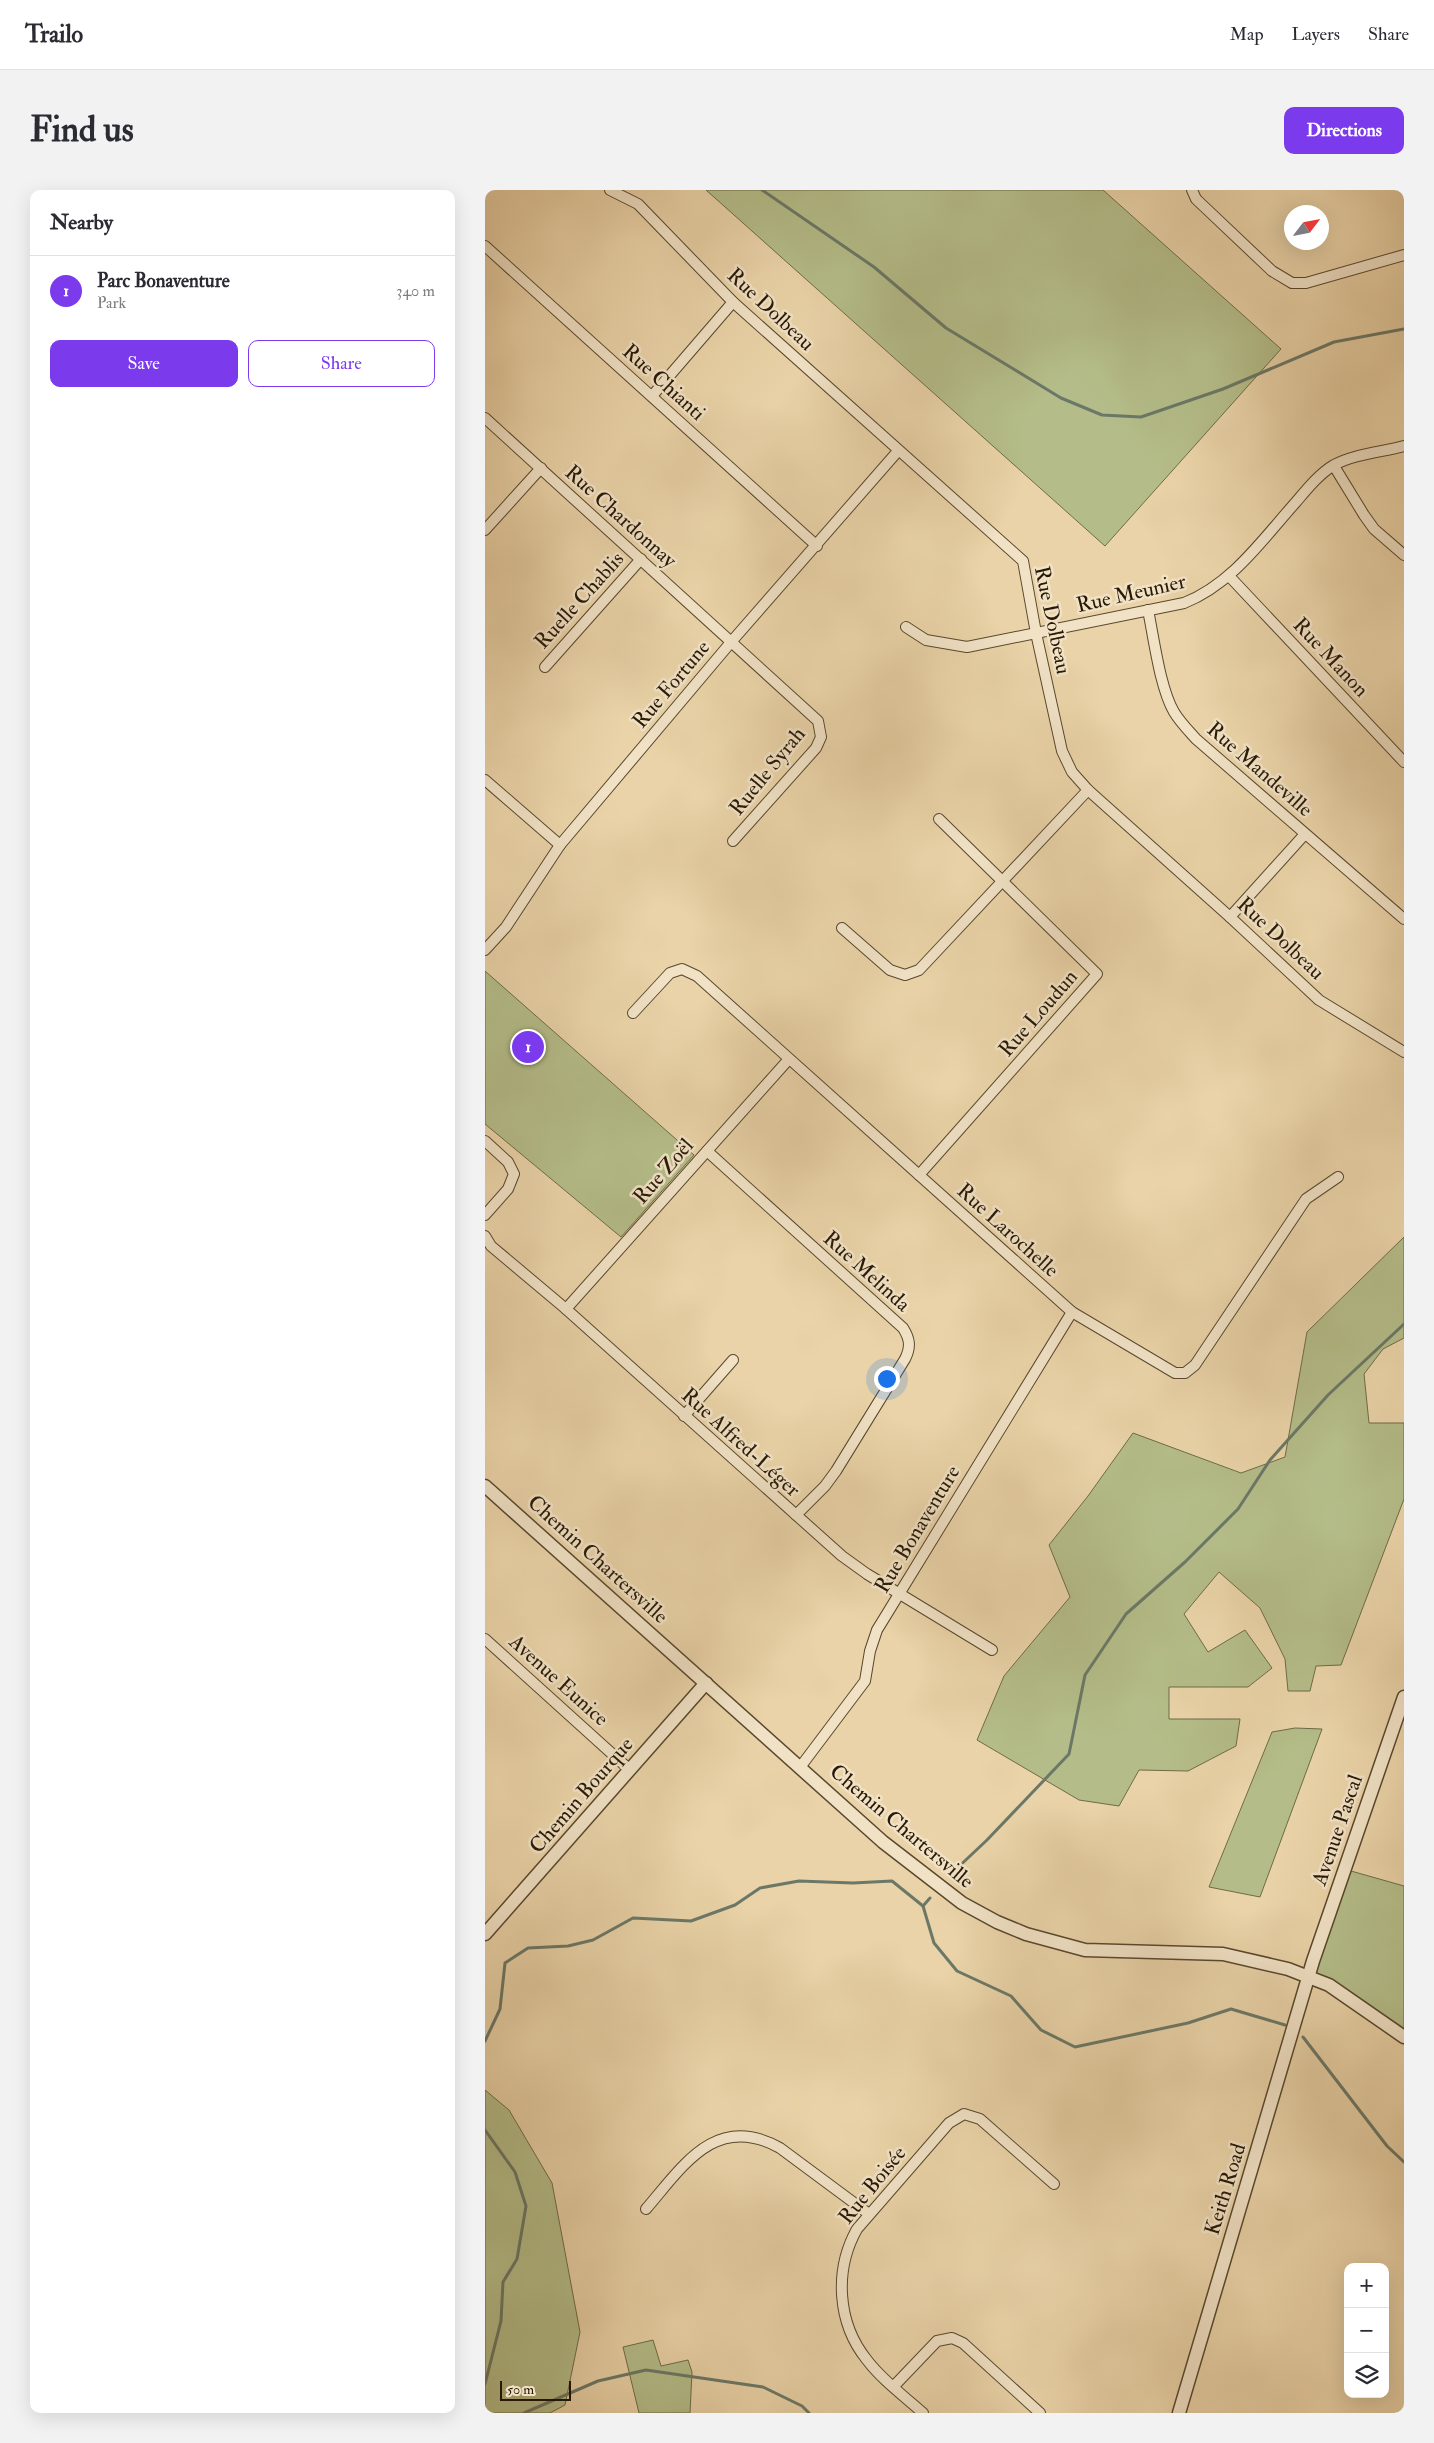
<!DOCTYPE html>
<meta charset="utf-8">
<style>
:root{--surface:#fff;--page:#f2f2f3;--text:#2b2b33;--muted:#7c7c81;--line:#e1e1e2;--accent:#7c3aed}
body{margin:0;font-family:"IM FELL Double Pica",serif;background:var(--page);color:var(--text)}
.controls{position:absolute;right:15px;bottom:15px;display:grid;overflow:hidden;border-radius:10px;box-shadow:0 5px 20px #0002}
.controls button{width:45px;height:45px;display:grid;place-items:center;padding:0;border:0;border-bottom:1px solid var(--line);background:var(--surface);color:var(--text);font:25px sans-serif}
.compass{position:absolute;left:799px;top:15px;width:45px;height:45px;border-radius:50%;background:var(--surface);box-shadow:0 5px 20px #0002;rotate:58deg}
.scale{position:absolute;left:15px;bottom:12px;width:71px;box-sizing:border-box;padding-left:5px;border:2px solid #281906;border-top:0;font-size:14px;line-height:18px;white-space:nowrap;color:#281906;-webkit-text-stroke:4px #f1e2c6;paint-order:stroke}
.you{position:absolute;left:401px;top:1188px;width:18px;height:18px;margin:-12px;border:4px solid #fff;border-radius:50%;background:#1a73e8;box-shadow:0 0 0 8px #1a73e833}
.badge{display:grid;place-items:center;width:32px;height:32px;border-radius:50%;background:var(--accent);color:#fff;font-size:16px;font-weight:700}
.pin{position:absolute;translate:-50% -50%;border:2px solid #fff;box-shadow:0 1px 5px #0006}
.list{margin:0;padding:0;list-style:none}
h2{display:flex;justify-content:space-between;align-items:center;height:65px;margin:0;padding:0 20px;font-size:21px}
h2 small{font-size:16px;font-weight:400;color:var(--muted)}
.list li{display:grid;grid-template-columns:32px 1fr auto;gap:15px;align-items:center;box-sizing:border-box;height:70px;padding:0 20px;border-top:1px solid var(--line)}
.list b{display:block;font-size:19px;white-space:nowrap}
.list p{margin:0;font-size:16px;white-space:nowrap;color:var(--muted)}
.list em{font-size:16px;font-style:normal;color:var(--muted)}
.actions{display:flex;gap:10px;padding:15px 20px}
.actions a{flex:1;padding:11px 0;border:1px solid var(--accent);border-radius:10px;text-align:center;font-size:18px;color:var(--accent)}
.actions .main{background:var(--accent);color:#fff}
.icon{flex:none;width:28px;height:28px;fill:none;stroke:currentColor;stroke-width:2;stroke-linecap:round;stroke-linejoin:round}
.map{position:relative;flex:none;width:919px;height:2223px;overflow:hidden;border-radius:10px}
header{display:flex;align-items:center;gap:30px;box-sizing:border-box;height:70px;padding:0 25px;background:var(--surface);border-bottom:1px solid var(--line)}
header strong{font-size:24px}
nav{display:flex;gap:28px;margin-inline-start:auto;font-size:18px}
.intro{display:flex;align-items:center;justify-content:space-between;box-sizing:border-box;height:120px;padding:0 30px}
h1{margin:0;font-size:35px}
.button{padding:12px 22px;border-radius:10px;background:var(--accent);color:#fff;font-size:18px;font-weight:700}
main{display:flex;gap:30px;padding:0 30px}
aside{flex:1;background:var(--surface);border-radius:10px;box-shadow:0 5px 20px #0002}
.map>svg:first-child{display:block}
</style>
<header>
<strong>Trailo</strong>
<nav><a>Map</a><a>Layers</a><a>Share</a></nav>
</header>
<div class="intro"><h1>Find us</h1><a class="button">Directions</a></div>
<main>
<aside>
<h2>Nearby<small></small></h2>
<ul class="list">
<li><span class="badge">1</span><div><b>Parc Bonaventure</b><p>Park</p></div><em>340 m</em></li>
</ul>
<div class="actions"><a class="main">Save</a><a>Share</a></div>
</aside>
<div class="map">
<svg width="919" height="2223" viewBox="0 0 919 2223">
<rect width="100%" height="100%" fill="#ead3a8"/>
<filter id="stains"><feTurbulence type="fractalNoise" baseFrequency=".004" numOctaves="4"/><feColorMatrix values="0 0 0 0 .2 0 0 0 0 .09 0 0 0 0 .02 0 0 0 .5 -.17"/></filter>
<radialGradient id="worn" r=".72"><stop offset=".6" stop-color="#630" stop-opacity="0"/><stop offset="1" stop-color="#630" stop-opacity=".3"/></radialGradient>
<g fill="#b4bd89" stroke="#6e6b48">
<path d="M221 0H618L796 159 620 356Z"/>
<path d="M0 781 209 965 136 1047 0 934Z"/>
<path d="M919 1047V1148L898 1159 879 1184 884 1233H919V1309L856 1475 831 1476 825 1501H803L800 1469 775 1418 734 1382 699 1424 723 1462 760 1440 787 1478 763 1497H684V1529H755L751 1556 703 1581 654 1580 634 1616 594 1610 492 1550 519 1486 585 1407 564 1355 603 1306 648 1243 756 1283 800 1267 822 1142Z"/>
<path d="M810 1538 837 1539 775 1707 724 1697 787 1542Z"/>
<path d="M859 1679 919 1696V1847L832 1789 828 1771Z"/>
<path d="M0 1900 24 1920 67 1993 95 2142 80 2215 65 2223H0Z"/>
<path d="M168 2150 176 2176 203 2170 207 2182 205 2223H154L138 2157Z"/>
</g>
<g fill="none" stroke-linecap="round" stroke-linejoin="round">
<g stroke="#6b7867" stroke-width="3">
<path d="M277 0 389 77 461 138 576 208 617 225 656 227 738 199 849 152 919 139"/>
<path d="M467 1683 502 1650 584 1564 600 1485 641 1424 700 1372 753 1319 785 1270 843 1205 919 1134"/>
<path d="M438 1716 445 1708"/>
<path d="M818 1847 902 1956 919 1972"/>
<path d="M0 1851 15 1819 20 1773 43 1758 83 1756 108 1750 148 1728 206 1731 250 1715 275 1698 314 1691 368 1693 407 1691 438 1716 449 1753 472 1781 526 1806 556 1840 590 1857 703 1833 746 1819 800 1835"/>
<path d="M0 1940 30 1982 41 2016 32 2069 18 2092 16 2131 0 2194"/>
<path d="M39 2223 113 2191 161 2180 278 2197 317 2216 324 2223"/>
</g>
<g stroke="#58482e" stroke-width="12">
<g id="minor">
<path d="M125 0 153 14 248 112 538 371 551 443 577 561 587 582 603 600 745 727 834 810 919 862"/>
<path d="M707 0 711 9 787 81 807 93H821L919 65"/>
<path d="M0 56 332 356"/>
<path d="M167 206 248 112"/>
<path d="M0 228 333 531 336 547 331 558 248 651"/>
<path d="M849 276 879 325 889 339 919 365"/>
<path d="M0 340 56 278"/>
<path d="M745 387 919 572"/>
<path d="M663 420C669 449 675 498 689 522 695 532 703 540 711 549L919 729"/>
<path d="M421 437 441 450 482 457 699 413C747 394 777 350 811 312 822 299 834 284 849 275 869 264 897 262 919 256"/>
<path d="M60 477 156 369"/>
<path d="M0 590 75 655"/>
<path d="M745 727 820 644"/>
<path d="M357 738 405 780 420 785 434 780 603 600"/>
<path d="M0 760 21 737 75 655 247 451 413 261"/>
<path d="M148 823 185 783 197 779 212 786 587 1122 690 1183H700L710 1175 821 1009 853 987"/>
<path d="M0 951 23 972 29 984 23 999 0 1025"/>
<path d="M222 961 418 1138C425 1149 426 1157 420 1169L351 1281 340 1296 311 1325"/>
<path d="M434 985 612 784 454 629"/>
<path d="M0 1046 6 1056 81 1119 357 1366 382 1384 507 1460"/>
<path d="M81 1119 304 869"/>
<path d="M199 1226 248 1170"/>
<path d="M0 1449 145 1580"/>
<path d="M316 1576 380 1491 385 1461 392 1440 587 1122"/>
<path d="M161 2019C198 1976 231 1922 295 1958L384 2024"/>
<path d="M409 2196 452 2151 467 2148 478 2153 555 2223"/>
<path d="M438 2223C419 2206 397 2190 382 2170 352 2133 349 2080 372 2039L464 1933 479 1924 495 1929 569 1994"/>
</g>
</g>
<g stroke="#58482e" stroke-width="15">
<g id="tertiary">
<path d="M0 1296 398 1652 477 1713 512 1732 541 1744 600 1760 738 1764 803 1779 844 1795 919 1847"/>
<path d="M0 1744 221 1493"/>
<path d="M694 2223 828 1771 919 1507"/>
</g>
</g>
<use href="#minor" stroke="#f1e2c6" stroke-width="10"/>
<use href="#tertiary" stroke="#f1e2c6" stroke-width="12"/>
</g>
<g text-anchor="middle" stroke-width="5" stroke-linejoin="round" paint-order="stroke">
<g font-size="21" fill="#281906" stroke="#f1e2c6">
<text transform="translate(286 119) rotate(43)" y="7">Rue Dolbeau</text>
<text transform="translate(179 192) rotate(42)" y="7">Rue Chianti</text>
<text transform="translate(136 326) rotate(42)" y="7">Rue Chardonnay</text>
<text transform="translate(646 403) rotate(-13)" y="7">Rue Meunier</text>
<text transform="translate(94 410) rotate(-48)" y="7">Ruelle Chablis</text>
<text transform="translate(568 430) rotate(78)" y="7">Rue Dolbeau</text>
<text transform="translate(846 467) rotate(47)" y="7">Rue Manon</text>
<text transform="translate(186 494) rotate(-50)" y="7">Rue Fortune</text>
<text transform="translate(775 579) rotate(41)" y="7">Rue Mandeville</text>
<text transform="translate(282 581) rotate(-51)" y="7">Ruelle Syrah</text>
<text transform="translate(796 748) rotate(43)" y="7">Rue Dolbeau</text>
<text transform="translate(553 823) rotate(-49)" y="7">Rue Loudun</text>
<text transform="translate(178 981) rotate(-49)" y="7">Rue Zoël</text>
<text transform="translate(523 1040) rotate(42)" y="7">Rue Larochelle</text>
<text transform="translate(382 1081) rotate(42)" y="7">Rue Melinda</text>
<text transform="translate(256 1252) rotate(42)" y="7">Rue Alfred-Léger</text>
<text transform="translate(432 1339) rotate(-59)" y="7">Rue Bonaventure</text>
<text transform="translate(113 1369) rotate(42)" y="7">Chemin Chartersville</text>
<text transform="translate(74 1490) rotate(42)" y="7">Avenue Eunice</text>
<text transform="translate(96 1605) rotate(-49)" y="7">Chemin Bourque</text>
<text transform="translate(417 1636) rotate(40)" y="7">Chemin Chartersville</text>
<text transform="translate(852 1640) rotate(-71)" y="7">Avenue Pascal</text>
<text transform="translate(387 1995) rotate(-51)" y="7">Rue Boisée</text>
<text transform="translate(740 1999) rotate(-73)" y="7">Keith Road</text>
</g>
</g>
<rect width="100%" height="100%" filter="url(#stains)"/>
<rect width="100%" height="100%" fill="url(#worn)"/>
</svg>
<div class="controls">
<button>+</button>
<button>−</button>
<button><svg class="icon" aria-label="layers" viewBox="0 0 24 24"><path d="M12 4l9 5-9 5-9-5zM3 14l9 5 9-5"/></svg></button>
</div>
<svg class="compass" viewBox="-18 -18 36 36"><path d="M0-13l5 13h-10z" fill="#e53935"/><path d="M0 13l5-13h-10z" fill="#7c7c81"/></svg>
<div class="scale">50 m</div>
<div class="you"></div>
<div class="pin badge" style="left:43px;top:857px">1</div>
</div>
</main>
